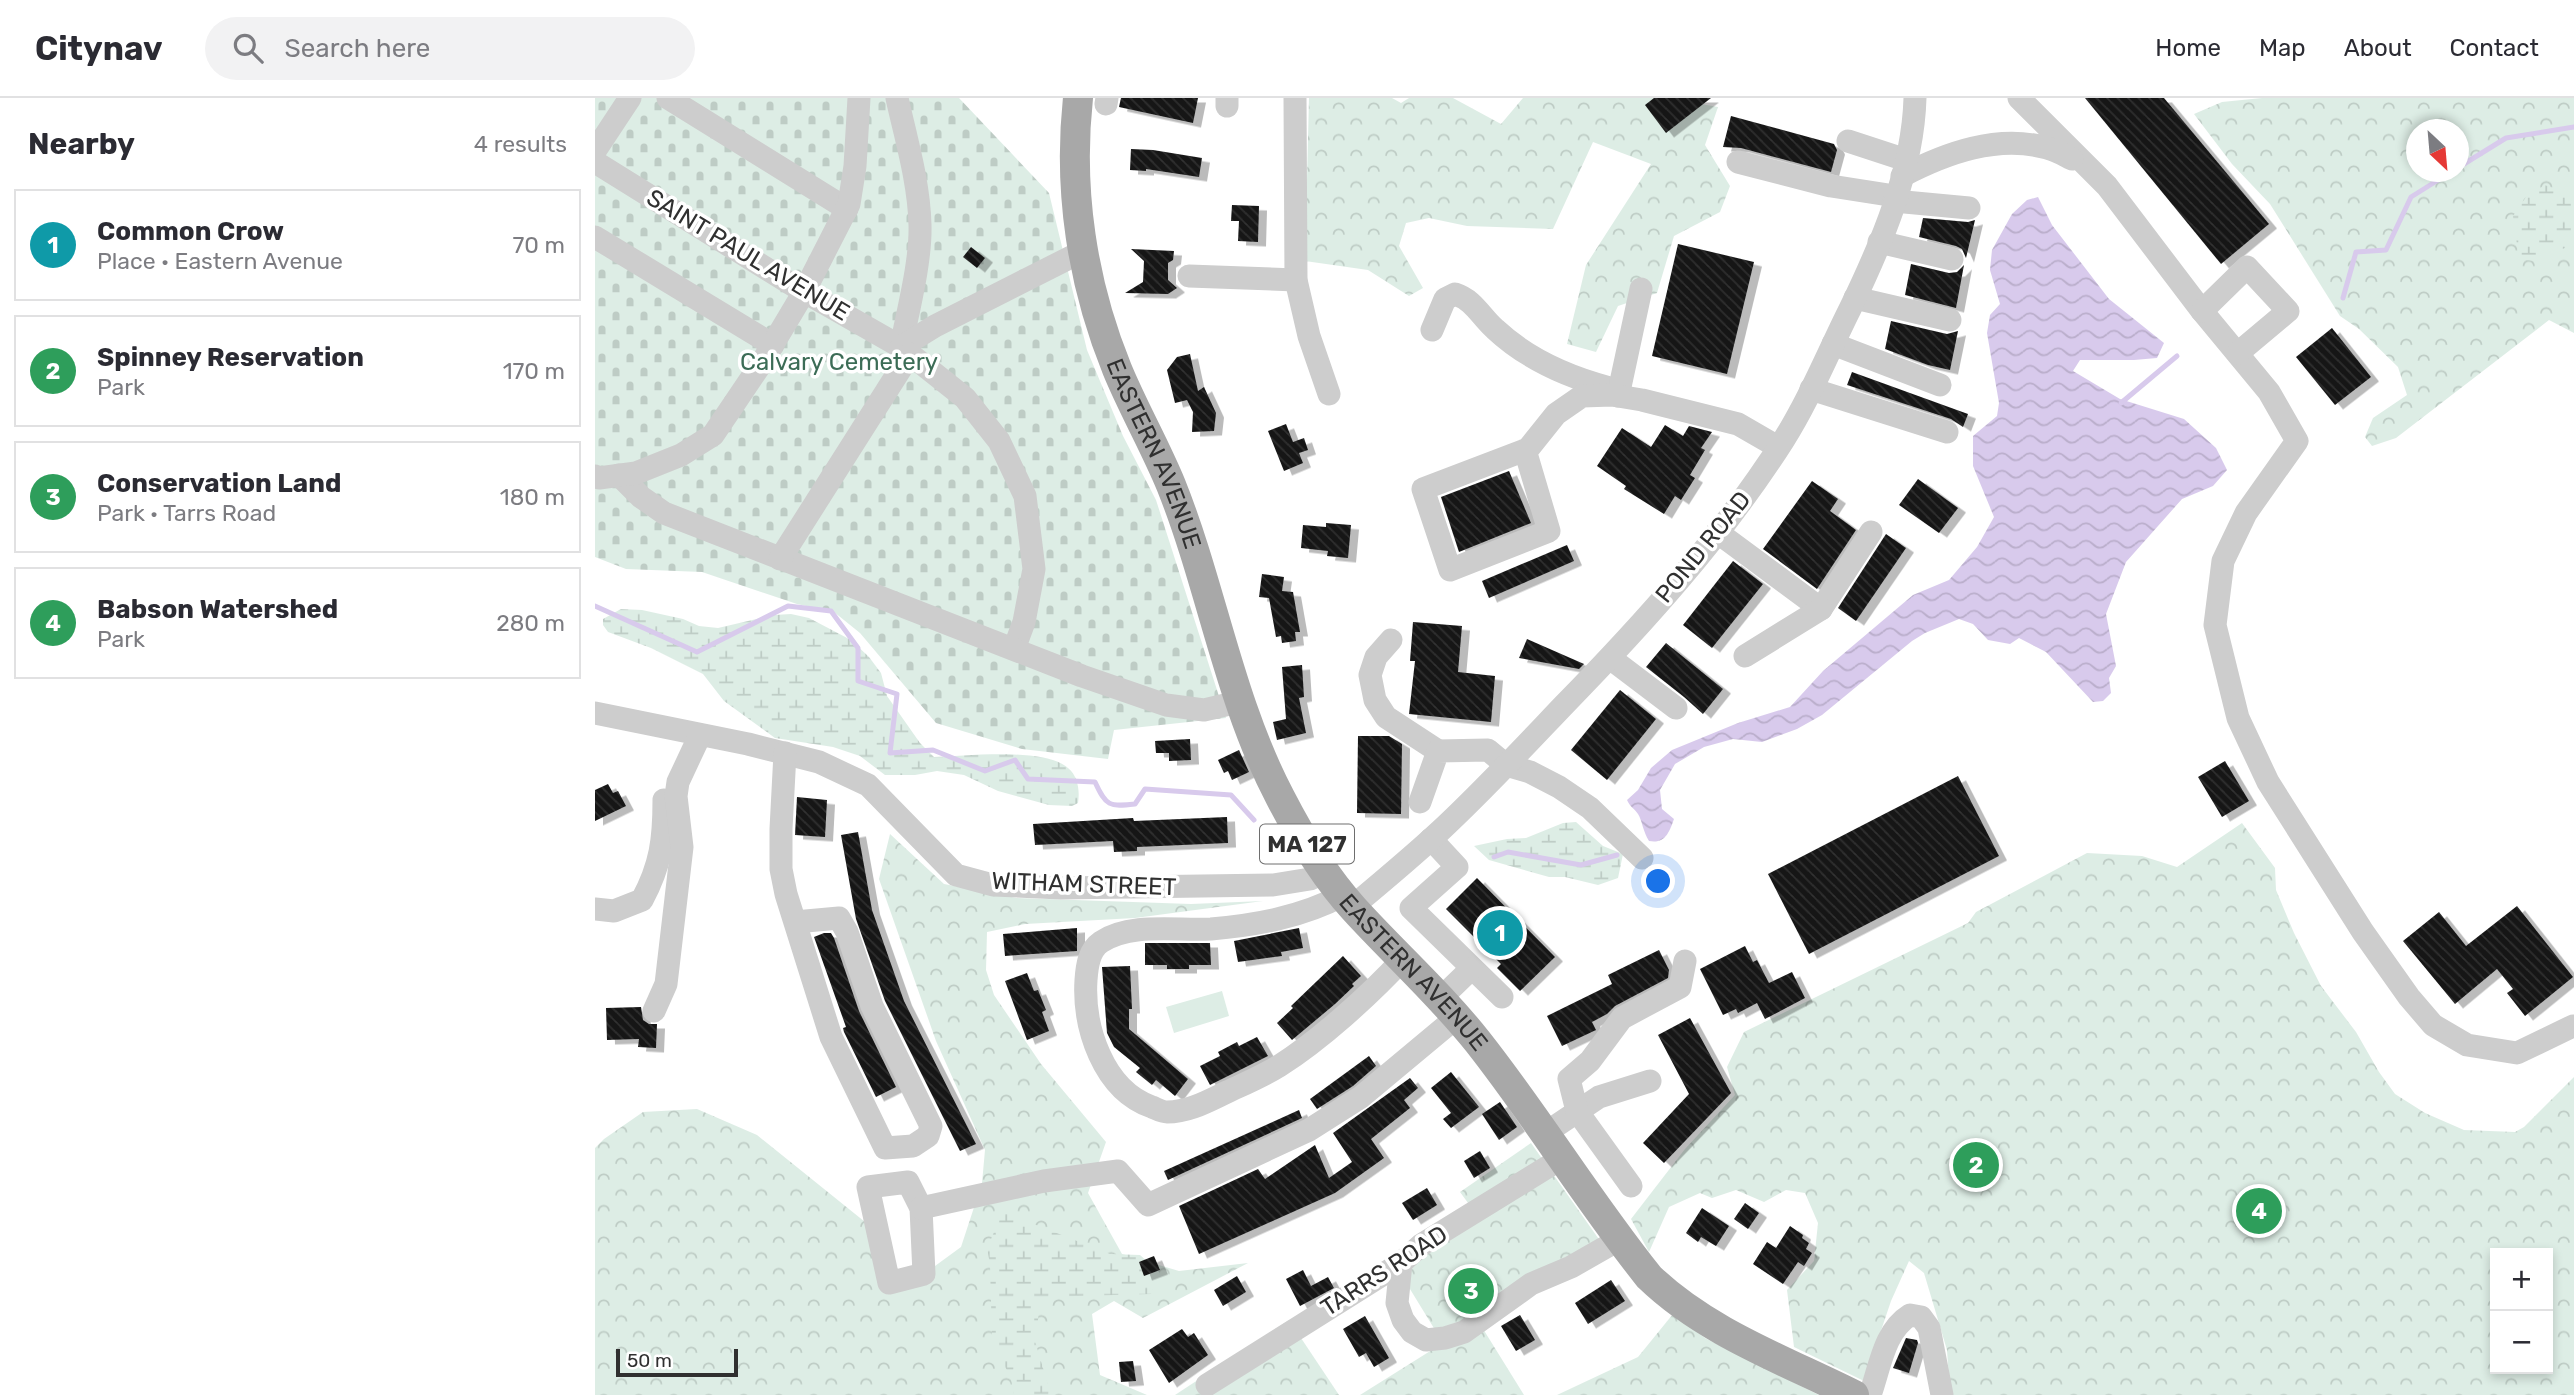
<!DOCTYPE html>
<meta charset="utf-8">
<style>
:root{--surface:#fff;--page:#f2f2f3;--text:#2b2b33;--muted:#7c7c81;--line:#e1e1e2;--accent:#807a32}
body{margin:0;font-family:Rubik,sans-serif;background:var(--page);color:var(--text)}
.controls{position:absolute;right:21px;bottom:21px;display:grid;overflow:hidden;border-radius:0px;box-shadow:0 4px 10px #0003}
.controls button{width:63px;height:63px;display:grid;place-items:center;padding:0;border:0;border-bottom:2px solid var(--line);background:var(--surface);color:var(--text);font:35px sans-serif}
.compass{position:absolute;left:1811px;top:21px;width:63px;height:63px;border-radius:50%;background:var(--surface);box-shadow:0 4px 10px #0003;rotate:154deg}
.scale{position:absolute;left:21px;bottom:18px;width:122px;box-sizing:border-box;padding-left:7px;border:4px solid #303030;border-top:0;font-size:19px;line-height:24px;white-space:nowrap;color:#303030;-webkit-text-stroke:5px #fff;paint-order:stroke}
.you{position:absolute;left:1064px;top:784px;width:24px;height:24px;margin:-18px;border:5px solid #fff;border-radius:50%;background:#1a73e8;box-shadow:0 0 0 10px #1a73e833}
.badge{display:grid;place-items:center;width:46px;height:46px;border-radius:50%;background:var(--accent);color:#fff;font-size:23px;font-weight:700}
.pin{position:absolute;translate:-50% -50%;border:4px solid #fff;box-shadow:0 2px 7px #0006}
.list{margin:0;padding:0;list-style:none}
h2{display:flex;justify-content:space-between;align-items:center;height:91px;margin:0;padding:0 28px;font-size:30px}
h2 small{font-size:23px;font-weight:400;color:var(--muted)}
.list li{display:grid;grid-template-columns:46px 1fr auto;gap:21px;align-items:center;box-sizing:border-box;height:112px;margin:0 14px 14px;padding:0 14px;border:2px solid var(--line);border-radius:0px}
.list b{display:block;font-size:26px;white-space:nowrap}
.list p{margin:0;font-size:23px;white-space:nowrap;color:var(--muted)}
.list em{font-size:23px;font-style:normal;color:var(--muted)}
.icon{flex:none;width:38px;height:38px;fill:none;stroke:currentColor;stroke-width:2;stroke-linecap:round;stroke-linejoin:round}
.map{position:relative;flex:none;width:1979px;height:1297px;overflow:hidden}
header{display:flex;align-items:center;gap:42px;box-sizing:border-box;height:98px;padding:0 35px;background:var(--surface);border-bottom:2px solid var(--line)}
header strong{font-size:33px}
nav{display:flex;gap:38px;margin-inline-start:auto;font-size:24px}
.search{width:490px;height:63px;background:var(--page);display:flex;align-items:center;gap:18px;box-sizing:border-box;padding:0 24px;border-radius:38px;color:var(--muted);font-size:26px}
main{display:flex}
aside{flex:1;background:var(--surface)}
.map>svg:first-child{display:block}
</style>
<header>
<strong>Citynav</strong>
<div class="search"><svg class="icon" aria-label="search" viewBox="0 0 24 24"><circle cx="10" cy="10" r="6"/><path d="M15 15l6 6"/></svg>Search here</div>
<nav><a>Home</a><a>Map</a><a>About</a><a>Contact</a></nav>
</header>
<main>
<aside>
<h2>Nearby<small>4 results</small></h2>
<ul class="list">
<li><span class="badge" style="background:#0f9aa8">1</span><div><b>Common Crow</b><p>Place · Eastern Avenue</p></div><em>70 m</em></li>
<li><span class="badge" style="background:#2e9e5b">2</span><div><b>Spinney Reservation</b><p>Park</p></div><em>170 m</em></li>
<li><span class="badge" style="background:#2e9e5b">3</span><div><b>Conservation Land</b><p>Park · Tarrs Road</p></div><em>180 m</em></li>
<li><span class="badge" style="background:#2e9e5b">4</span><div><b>Babson Watershed</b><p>Park</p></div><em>280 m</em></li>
</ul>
</aside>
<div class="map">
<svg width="1979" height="1297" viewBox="0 0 1979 1297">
<defs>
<pattern id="forest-crowns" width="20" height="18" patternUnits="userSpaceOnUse" patternTransform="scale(1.75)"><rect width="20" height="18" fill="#ddede5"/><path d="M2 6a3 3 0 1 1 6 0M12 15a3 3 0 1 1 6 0" fill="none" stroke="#beccc5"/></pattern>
<pattern id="wetland-marsh" width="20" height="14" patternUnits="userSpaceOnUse" patternTransform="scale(1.75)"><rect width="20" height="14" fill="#ddede5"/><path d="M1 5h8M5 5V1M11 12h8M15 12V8" fill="none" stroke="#beccc5"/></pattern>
<pattern id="cemetery-stones" width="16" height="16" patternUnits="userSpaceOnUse" patternTransform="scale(1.75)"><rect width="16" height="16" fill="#ddede5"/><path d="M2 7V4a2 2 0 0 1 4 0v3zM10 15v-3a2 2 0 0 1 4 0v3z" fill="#beccc5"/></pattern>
<pattern id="water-waves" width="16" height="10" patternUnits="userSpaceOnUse" patternTransform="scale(1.75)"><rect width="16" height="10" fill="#d8caec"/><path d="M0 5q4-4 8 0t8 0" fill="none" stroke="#baaecb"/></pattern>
<pattern id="building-back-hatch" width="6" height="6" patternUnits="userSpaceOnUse" patternTransform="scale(1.75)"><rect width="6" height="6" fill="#171717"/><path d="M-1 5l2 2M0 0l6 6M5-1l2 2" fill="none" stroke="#303030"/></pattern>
<filter id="shadow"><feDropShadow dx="8" dy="4.5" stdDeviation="0" flood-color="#0004"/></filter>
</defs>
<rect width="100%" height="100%" fill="#fff"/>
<g fill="url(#forest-crowns)" fill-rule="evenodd">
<path d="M714 0H797L806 5 814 0H858L906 26 928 0H1072L1123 9 1110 47 1135 88 1125 114 1079 138 1062 195 1023 208 1001 254 972 246 991 167 1056 66 998 44 958 131 872 128 834 120 811 125 804 148 828 190 814 198 773 172 710 163Z"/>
<path d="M1667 0H1979V235L1954 222 1801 340 1777 348 1770 339 1778 320 1812 297 1803 269 1764 231 1745 218 1675 106 1637 66 1599 16 1627 4ZM1822 32H1864V74H1822Z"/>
<path d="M1647 725 1680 770 1681 792 1699 835 1726 888 1761 934 1784 974 1800 996 1830 1015 1869 1032 1920 1034 1929 1029 1979 979V1297H1355L1352 1252 1329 1175 1314 1163 1296 1203 1269 1283 1199 1249 1192 1192 1219 1163 1223 1125 1210 1095 1191 1092 1169 1104 1141 1092 1117 1100 1105 1095 1074 1109 1054 1154 1036 1121 1090 1051 1140 997 1132 969 1149 934 1373 825 1381 814 1492 755 1547 758 1582 769ZM1900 1155H1953V1271H1900Z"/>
<path d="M295 736 349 786 422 800 596 806 668 803 540 820 430 826 392 834 391 872 399 897 446 966 511 1044 493 1095 527 1156 584 1173 653 1165 548 1220 519 1203 497 1216 505 1277 552 1297H0V1050L9 1041 48 1014 102 1011 162 1037 280 1132 301 1175 340 1168 366 1149 387 1085 390 1052 341 943 284 781Z"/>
<path d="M936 1045 1008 1147 885 1226 929 1297H765L848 1245 796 1160 876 1109 865 1094Z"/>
<path d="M1078 1216 1110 1240 1224 1297H962L1043 1259Z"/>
<path d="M694 1222 744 1297H580Z"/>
</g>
<g fill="url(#wetland-marsh)">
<path d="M1950 87 1979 98V146L1940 163 1924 161 1918 118 1931 99Z"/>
<path d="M26 511 47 512 88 521 104 528 123 530 179 517 196 516 214 520 256 542 274 559 286 575 292 598 325 645 339 659C371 658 449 649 473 670 483 678 485 693 483 705L477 708 454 707 403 693 369 677 342 673 320 677H290L265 658 238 649 180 640 129 603 108 576 56 550 13 534 8 527V521Z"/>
<path d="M981 724 1008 748 1028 756 1023 780 1003 787 970 779H954L894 762 879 748 912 741 931 740 968 725Z"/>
<path d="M408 1114 515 1156 545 1157 565 1175 556 1196 446 1199 440 1243 456 1297H419L416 1281 397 1241 395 1166 392 1150Z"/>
</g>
<path fill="url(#cemetery-stones)" d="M0 0H364L454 95 492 252 528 338 561 402 631 620 519 632 513 661 427 651 341 625 265 535 239 514 202 506 107 474 31 471 0 459Z"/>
<path fill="#ddede5" d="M627 893 634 918 579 935 571 909Z"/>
<path fill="url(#water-waves)" d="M1443 99 1457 127 1514 201 1569 245 1562 260 1539 262H1485L1478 273 1525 301 1589 321 1621 350 1632 372 1618 388 1587 401 1531 464 1511 516 1521 568 1514 580 1516 595 1508 603 1498 604 1451 554 1424 540 1415 546 1393 542 1378 526 1364 521 1330 535 1317 543 1227 617 1202 631 1167 644 1138 641 1109 649 1080 666 1065 692 1067 711 1079 721C1074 735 1070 746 1054 743 1048 734 1047 722 1043 716 1039 710 1035 709 1032 702L1043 692 1056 670 1077 652 1143 625 1195 609 1228 573 1318 497 1354 482 1382 449 1399 419 1378 368V338L1402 318 1404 305 1392 235 1395 217 1405 206 1395 172 1397 152 1417 116 1432 102Z"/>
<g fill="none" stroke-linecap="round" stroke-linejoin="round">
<g stroke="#d8caec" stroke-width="5">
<path d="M1864 69 1911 40 1979 29"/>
<path d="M1748 200 1761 154 1791 152 1816 99 1856 74"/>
<path d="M1526 305 1582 258"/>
<path d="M0 508 102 554 193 508 236 513 263 550V583L302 596 295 655 338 652 390 673 420 662 433 681 500 684C511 708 514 709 540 706L550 691 636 697 659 722"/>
<path d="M899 759 913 754 986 767 1022 757"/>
</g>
</g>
<g fill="url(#building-back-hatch)" filter="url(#shadow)">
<path d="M526 0H603L598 25 524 9Z"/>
<path d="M1059 0H1116L1071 35 1050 7Z"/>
<path d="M1490 0H1569L1674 126 1626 166Z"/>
<path d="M1136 18 1239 46 1242 52 1236 74 1146 50 1128 49Z"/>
<path d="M536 51 558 52 607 60 604 79 551 71V73L535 72Z"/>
<path d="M637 107 664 108 663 144 643 143 644 123H636Z"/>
<path d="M1328 120 1373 124 1380 122 1371 160 1367 151 1361 148 1324 139Z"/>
<path d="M1083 146 1159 164 1132 276 1057 258Z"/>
<path d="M376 149 390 160 382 170 368 159Z"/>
<path d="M536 151 579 153 578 162 573 165V182L582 190 573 196 530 195 548 184 549 163Z"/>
<path d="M1316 166 1354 175 1362 174 1369 167 1361 210 1310 197Z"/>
<path d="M1296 223 1352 236 1363 233 1355 272 1333 267 1290 251Z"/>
<path d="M1737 230 1776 279 1740 307 1701 259Z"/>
<path d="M595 256 603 293 609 289 621 315 619 333 597 334 598 314 592 302 580 305 572 272 582 259Z"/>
<path d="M1257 274 1373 316 1368 329 1356 321 1252 287Z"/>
<path d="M691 326 698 344 709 340 713 352 704 355 708 365 689 373 673 333Z"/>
<path d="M1070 327 1088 338 1094 328 1117 334 1106 350 1110 352 1095 377 1100 380 1086 402 1080 398 1069 416 1029 391 1031 388 1002 368 1027 330 1056 349Z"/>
<path d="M914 373 936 425 864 454 846 399Z"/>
<path d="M1323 381 1363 410 1344 435 1304 407Z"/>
<path d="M1217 383 1243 401 1235 413 1261 432 1222 491 1168 451Z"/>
<path d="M731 425 756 427 753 460 732 458 733 453 706 450 708 427 731 429Z"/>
<path d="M1291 436 1311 450 1261 523 1243 510Z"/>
<path d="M972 447 979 463 894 500 887 483Z"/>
<path d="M1138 463 1168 486 1117 550 1088 527Z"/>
<path d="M667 476 689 479 687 493 698 494 705 534H700L701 543 687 545 686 538 681 539 674 500 664 499Z"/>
<path d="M818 524 867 528 863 574 900 578 896 624 814 616 820 563H815Z"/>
<path d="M932 541 989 566 984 571 924 560Z"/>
<path d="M1071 545 1128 591 1108 616 1089 599 1051 569Z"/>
<path d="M707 567 709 599 704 600 711 635 682 642 678 624 691 621 687 569Z"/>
<path d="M1025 592 1061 621 1012 682 976 652Z"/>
<path d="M763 638H794L807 646 806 716 762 715Z"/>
<path d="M595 641 596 662 574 663V655H561L560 643Z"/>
<path d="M644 652 654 674 637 682 633 673 629 675 623 662Z"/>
<path d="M1630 663 1654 703 1627 719 1603 679Z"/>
<path d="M1363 678 1404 758 1214 856 1173 776Z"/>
<path d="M13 686 18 695 23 693 31 708 0 723V692Z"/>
<path d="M202 699 232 702 230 739 200 737Z"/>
<path d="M632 719 633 745 542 749V753L519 754 518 743 440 747 438 726 538 720 539 723Z"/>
<path d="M263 734 277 812 309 903 381 1046 365 1053 290 903 261 821 246 737Z"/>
<path d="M882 780 960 859 925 893 902 870 906 866 851 811Z"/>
<path d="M1922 808 1978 879 1930 918 1912 895 1918 891 1902 871 1860 906 1808 843 1844 814 1871 848Z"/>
<path d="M482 830V853L410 858 408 836Z"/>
<path d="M704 830 708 850 686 854 687 858 643 864 639 843Z"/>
<path d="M229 835H236L239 840 264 913 301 989 281 999 249 934 248 930 251 929 219 839Z"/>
<path d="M550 845H615L616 867H594V871H572V867H550Z"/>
<path d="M1150 848 1158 864 1162 862 1174 885 1197 874 1210 900 1170 921 1162 905 1143 915 1141 911 1128 917 1105 871Z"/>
<path d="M1064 852 1074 872 1073 880 1020 908 1012 916 997 924 1001 932 967 948 952 918 1017 886 1013 877Z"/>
<path d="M748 858 766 878 757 886 759 888 740 906 697 942 682 925 698 910 696 908Z"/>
<path d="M535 868 537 911H534V931L593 981 580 998 561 982 557 987 541 974 545 970 519 949 512 935 507 869Z"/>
<path d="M432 875 439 893 443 892 451 912 447 914 454 933 432 942 410 883Z"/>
<path d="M46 909 48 922 54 926H62L61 950 43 949 44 941 12 942 11 910Z"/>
<path d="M1095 920 1136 995 1069 1065 1048 1045 1094 996 1063 937Z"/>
<path d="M662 939 673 958 615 987 605 968 625 958 623 954 642 944 644 948Z"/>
<path d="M774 958 781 968 758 988 722 1011 715 1001Z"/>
<path d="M856 974 884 1009 856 1030 848 1021 856 1015 836 990Z"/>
<path d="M815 980 823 990 809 1002 815 1010 776 1041 789 1060 740 1095 604 1156 584 1108 663 1071 670 1081 720 1047 734 1080 757 1064 738 1035Z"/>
<path d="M905 1004 922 1029 904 1042 887 1016Z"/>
<path d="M704 1012 707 1020 573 1082 569 1073Z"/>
<path d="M885 1053 895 1070 879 1080 869 1063Z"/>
<path d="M832 1090 842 1107 818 1122 807 1105Z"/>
<path d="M1150 1105 1164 1115 1153 1131 1139 1121Z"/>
<path d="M1107 1110 1134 1128 1121 1148 1106 1139 1103 1144 1091 1135Z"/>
<path d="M1195 1128 1208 1137 1207 1140 1214 1145 1211 1151 1217 1155 1209 1168 1203 1164 1188 1186 1158 1166 1172 1144 1181 1150Z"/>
<path d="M559 1158 565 1172 549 1178 544 1164Z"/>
<path d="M708 1172 716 1188 733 1179 739 1190 705 1208 691 1181Z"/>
<path d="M642 1178 651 1194 628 1208 619 1192Z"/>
<path d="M1016 1182 1030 1203 993 1226 980 1205Z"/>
<path d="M925 1217 940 1242 921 1253 906 1228Z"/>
<path d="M770 1218 794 1260 779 1269 771 1255 764 1259 748 1231Z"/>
<path d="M587 1231 593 1239 599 1235 613 1257 574 1285 554 1252Z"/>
<path d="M1311 1240 1322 1242 1323 1245 1314 1275 1298 1270Z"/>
<path d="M538 1263 541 1283 526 1284 524 1264Z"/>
</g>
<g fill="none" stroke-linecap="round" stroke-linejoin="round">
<g stroke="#cdcdcd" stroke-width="23">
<path d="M73 0 252 111"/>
<path d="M302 0C311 41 324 84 325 127 326 164 313 212 306 249"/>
<path d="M700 0 701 182 714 238 734 296"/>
<path d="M1424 0 1512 88 1607 213 1674 294 1702 343 1651 415 1628 463 1620 527 1643 620 1673 684 1768 834 1814 899 1838 927 1872 947 1922 955 1978 928"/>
<path d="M511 6 512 0"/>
<path d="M632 8V0"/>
<path d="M1253 43 1311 62"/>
<path d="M0 53 35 0"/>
<path d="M0 64 201 189 306 249 370 300 404 343 430 398 439 471 429 524 419 551"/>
<path d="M1143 64 1236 88 1300 98"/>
<path d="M1307 78C1351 55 1403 36 1452 50 1461 52 1469 57 1477 61"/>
<path d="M1299 103 1374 110"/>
<path d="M0 139 178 247"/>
<path d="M1284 144 1357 161"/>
<path d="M594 178 701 182"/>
<path d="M1260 200 1355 222"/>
<path d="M1607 213 1652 169 1693 213 1643 255"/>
<path d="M837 232 850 201 860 196C879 202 886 219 900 231 932 261 973 279 1015 290"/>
<path d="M1238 246 1345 287"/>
<path d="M306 249 340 228 488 153"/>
<path d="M1216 291 1352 334"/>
<path d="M1023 298 1046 191"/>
<path d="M930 352 954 433 855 472 828 391 933 351 961 316 987 298 1017 297 1047 302 1143 326 1183 349"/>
<path d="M24 377 46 399 69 415 487 578 571 607 609 612 643 604"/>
<path d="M0 378 4 380 41 375 86 357 118 337 166 266 209 194 254 106 260 68 264 0"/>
<path d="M1122 434 1226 511 1276 434"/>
<path d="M185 461 315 256"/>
<path d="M796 542 781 559 775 577 780 602 791 619 843 653"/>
<path d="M1150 558 1226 511"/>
<path d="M1015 560 1081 610"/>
<path d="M0 615 153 646 224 664 273 687 361 777 398 787 466 790 678 787 715 781 730 774"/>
<path d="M190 655 186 731V771L191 796 236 939 290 1050 318 1048 333 1038 336 1028 277 908 252 834 244 820 200 824"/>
<path d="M825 704 843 653 893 652 911 667 935 674 964 689 995 710 1047 760"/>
<path d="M836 741 862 769 816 810 907 899"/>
<path d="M748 797C707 819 661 827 616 831 582 833 536 824 506 844 494 852 492 868 491 882 488 929 508 992 557 1009 562 1011 567 1014 572 1014 594 1014 613 1003 632 994 649 986 668 978 684 968 725 942 775 897 808 861"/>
<path d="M757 809C787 784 817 759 845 733 888 693 928 650 968 608 1048 526 1126 440 1188 343 1214 302 1233 255 1255 211 1286 147 1318 73 1320 0"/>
<path d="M0 811 19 813 47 802C66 767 69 741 69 702"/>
<path d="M845 901 876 871"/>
<path d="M59 913 71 886 87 749 81 698 83 684 105 637"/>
<path d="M949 1036 1004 999 1055 983"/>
<path d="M313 1084 326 1110 329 1176 294 1185 273 1089Z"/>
<path d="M1036 1088 982 1013 974 981 995 963 1027 920 1085 889 1090 863"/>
<path d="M326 1110 449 1083 523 1073 553 1107 714 1032 766 999 862 919"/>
<path d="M806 1165 802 1205 808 1222 817 1234 831 1242 850 1240 869 1234 936 1186 976 1169 1025 1141"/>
<path d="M612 1287 806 1165 826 1147 967 1060"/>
<path d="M1275 1297C1285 1269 1289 1233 1315 1217L1326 1219 1334 1230 1347 1297"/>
</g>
<path stroke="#a8a8a8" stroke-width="30" id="s1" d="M483 0C473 92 487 185 522 271 538 310 560 348 576 387 617 489 633 600 685 699 705 738 729 778 759 811 800 856 845 896 883 944 943 1020 993 1103 1054 1179 1111 1234 1189 1262 1259 1297"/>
</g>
<g text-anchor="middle" stroke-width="7" stroke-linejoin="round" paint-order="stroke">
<rect fill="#fff" stroke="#6e6e6e" stroke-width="2" x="665" y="726.5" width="94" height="39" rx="5"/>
<g font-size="23" font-weight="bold" fill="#303030">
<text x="712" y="754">MA 127</text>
</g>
<g font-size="24" fill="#303030" stroke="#fff">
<text transform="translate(153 157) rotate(31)" y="8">SAINT PAUL AVENUE</text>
<text dy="8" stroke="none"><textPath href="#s1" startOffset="369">EASTERN AVENUE</textPath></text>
<text transform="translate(1108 449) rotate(-51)" y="8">POND ROAD</text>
<text transform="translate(489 786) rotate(2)" y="8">WITHAM STREET</text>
<text dy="8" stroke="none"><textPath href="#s1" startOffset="957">EASTERN AVENUE</textPath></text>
<text transform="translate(789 1173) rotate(-33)" y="8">TARRS ROAD</text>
</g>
<g font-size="24" fill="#3c6c56" stroke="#fff">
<text x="244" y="272">Calvary Cemetery</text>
</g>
</g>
</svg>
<div class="controls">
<button>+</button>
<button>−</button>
</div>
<svg class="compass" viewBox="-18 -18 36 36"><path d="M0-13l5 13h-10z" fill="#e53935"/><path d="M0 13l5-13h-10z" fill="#7c7c81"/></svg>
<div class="scale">50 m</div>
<div class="you"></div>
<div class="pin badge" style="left:905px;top:835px;background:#0f9aa8">1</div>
<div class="pin badge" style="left:1381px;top:1067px;background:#2e9e5b">2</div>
<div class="pin badge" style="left:876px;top:1193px;background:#2e9e5b">3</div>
<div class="pin badge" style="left:1664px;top:1113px;background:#2e9e5b">4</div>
</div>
</main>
